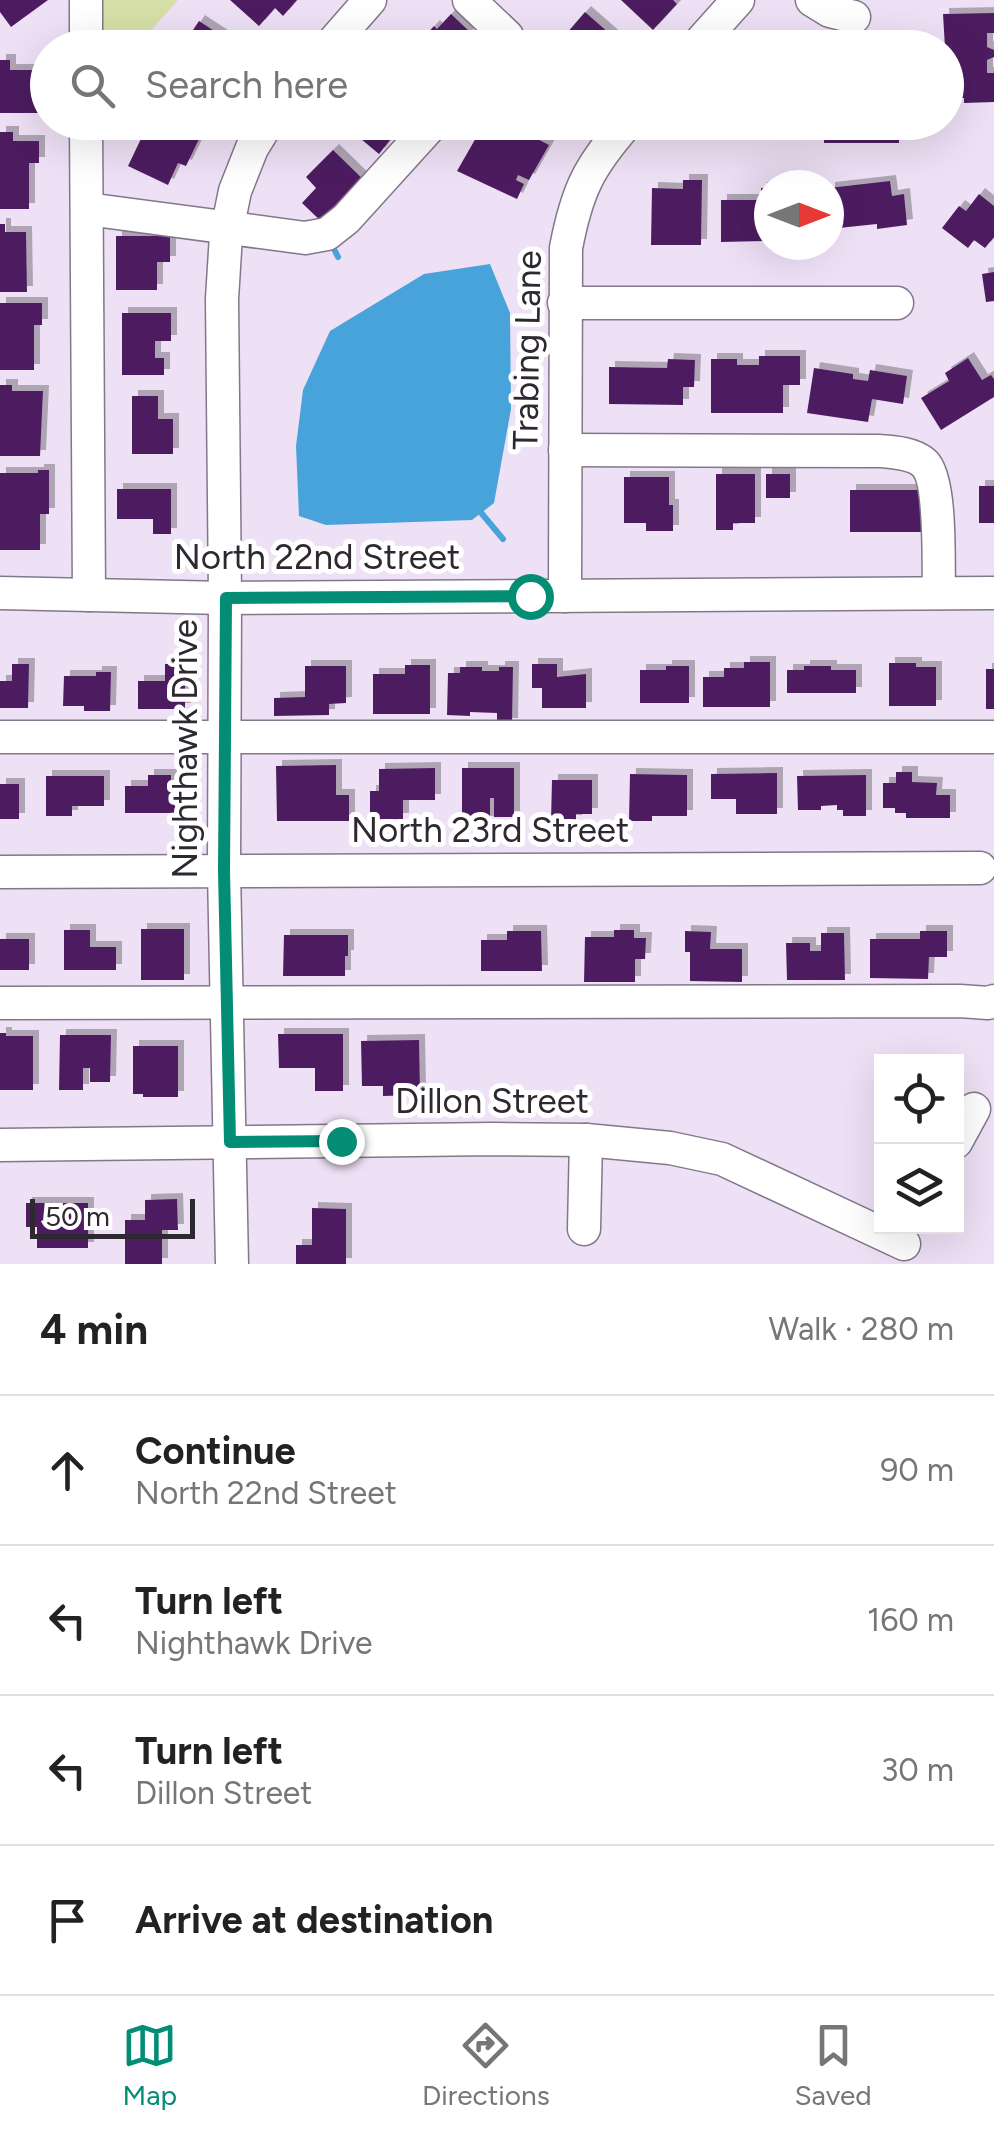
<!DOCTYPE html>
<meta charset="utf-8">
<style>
:root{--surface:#fff;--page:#f2f2f2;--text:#222;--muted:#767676;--line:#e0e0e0;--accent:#038d75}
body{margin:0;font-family:Figtree,sans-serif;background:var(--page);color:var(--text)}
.controls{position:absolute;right:30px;bottom:30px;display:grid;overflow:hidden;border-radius:0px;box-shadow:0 10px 40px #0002}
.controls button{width:90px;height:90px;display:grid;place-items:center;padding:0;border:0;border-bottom:2px solid var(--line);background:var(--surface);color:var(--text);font:50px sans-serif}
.compass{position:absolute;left:754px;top:170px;width:90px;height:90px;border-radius:50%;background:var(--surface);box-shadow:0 10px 40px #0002;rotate:90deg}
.scale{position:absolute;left:30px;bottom:25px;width:165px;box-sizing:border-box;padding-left:10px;border:5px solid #2e2931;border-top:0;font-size:28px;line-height:35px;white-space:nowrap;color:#2e2931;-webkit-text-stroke:8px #fff;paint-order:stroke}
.stop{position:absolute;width:30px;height:30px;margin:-22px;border:8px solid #038d75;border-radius:50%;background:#fff}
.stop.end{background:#038d75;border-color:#fff;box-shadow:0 2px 10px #0008}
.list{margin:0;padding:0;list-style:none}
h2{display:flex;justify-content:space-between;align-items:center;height:130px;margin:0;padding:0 40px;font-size:42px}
h2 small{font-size:32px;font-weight:400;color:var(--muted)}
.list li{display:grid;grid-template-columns:65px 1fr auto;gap:30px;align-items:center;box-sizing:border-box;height:150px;padding:0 40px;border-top:2px solid var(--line)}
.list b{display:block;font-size:38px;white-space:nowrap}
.list p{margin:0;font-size:32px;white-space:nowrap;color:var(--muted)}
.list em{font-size:32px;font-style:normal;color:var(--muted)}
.icon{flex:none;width:55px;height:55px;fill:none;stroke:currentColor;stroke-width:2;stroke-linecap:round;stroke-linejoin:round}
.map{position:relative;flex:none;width:994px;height:1264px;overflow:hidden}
.search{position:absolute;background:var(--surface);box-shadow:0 10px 40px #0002;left:30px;right:30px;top:30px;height:110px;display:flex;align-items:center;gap:25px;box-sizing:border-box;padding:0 35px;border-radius:55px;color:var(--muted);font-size:38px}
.sheet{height:730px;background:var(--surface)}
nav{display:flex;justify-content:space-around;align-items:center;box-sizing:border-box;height:140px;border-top:2px solid var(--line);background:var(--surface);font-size:28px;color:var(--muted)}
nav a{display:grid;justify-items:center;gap:5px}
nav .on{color:var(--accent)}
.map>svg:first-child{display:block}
</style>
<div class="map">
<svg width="994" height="1264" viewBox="0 0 994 1264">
<defs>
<filter id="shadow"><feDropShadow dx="6" dy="-6" stdDeviation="0" flood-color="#0004"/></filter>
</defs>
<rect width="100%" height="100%" fill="#eee0f5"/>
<path fill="#d5dfa6" d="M85 0H178L135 48 86 47Z"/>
<path fill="#47a3d9" d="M490 264 510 313 511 409 494 503 472 520 326 525 299 516 296 446 303 390 330 331 424 274Z"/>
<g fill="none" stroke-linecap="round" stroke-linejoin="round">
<g stroke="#47a3d9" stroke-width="6">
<path d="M332 245 338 257"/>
<path d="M478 509 503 539"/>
<path d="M236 553 250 554"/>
</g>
</g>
<g fill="#4d1e60" filter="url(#shadow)">
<path d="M0 0H48L11 27 0 12Z"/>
<path d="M230 0H297L283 16 275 8 259 26Z"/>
<path d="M621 0H673L677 4 653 30Z"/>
<path d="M585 12 626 48H554Z"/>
<path d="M994 13V33H987V47L994 50V57L987 60V73H994V102L964 103V98H948L943 14Z"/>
<path d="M451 14 470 32 456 48H414L434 26 437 29Z"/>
<path d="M199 21 228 40 224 48H181Z"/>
<path d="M0 60H10V70H40V113H0Z"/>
<path d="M149 122H175L201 135 186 166 178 163 168 185 128 166Z"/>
<path d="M354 122H404L379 154 349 129Z"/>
<path d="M485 122H505L549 145 529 180 518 175 516 180 524 184 517 199 457 171Z"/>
<rect x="824" y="122" width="75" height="21"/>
<path d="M0 132H13V141H39V163H29V209H0Z"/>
<path d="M333 150 369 185 327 227 302 203 316 188 306 177Z"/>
<path d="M683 180H702L701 245H651L652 188 683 189Z"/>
<path d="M890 181 892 196 904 194 907 225 877 229V224L829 229V188Z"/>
<path d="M769 187V241L721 242V200H761V188Z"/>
<path d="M979 194 994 206V237L985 248 974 240 968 248 942 228 959 206 966 211Z"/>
<path d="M0 224H5V232H26L27 292H0Z"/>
<path d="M116 236H170V262H157V290H116Z"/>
<path d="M994 272V301L986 302 982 274Z"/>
<path d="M0 303H42V325H34V370H0Z"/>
<path d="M122 313H171V341H155V358H164V375H122Z"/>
<path d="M759 356H800V385H783V413H711V359H737V365H759Z"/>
<path d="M968 358 982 380 991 375 994 379V397L941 430 921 398 949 381 945 373Z"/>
<path d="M668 359 695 360 694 387H683V405L609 404V367L667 368Z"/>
<path d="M814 368 853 374V379L868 381 870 370 907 376 903 404 872 399 868 422 807 413Z"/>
<path d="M0 385H12V391H43L40 456H0Z"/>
<path d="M132 396H158V419H173V454H132Z"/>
<path d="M38 470H49V514H40V550H0V473H38Z"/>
<path d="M716 474H755V523H733V530H716Z"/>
<rect x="766" y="474" width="24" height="24"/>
<path d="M624 477H669V505H673V531H646V523H624Z"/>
<rect x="979" y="486" width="15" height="37"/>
<path d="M117 489H171V534H153V519H117Z"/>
<rect x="850" y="490" width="71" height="42"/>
<path d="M744 662H770V707H703V677H724V668H744Z"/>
<path d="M889 663H916V667H936V706H889Z"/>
<path d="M12 664H29L28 708H0V681H12Z"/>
<path d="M165 664H185V709H138V681H165Z"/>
<path d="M532 664H557V677L586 674V708H542V688H532Z"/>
<path d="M405 665H430V714H373V674H405Z"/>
<path d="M305 666H346V703L329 704V715L274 716V698L305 697Z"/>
<path d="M666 666H689V703H640V670H666Z"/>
<path d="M804 666H831V670H856V693H787V670H804Z"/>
<path d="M460 667H482V671H499V667H513L512 724H497V713L470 712V716L447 715 448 673H460Z"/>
<rect x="986" y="669" width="8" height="40"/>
<path d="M96 672H111L110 711H84V706H63L64 676H96Z"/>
<path d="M336 765V795H349V821H277L276 766Z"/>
<path d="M435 768V800H403V819H370V791H379V769Z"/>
<path d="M462 768H514V817H494V798H490V822L462 821Z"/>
<path d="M896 772H912V782L937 783 936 795H950V818H906V813H895V808H883V783H896Z"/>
<path d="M777 773V814H736V799H711V774Z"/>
<path d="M630 774 687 775V816H652V821H629Z"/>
<path d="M148 775H171V790H187V813H125V786H148Z"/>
<path d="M866 775V816H843V810H837V805L821 806V810H798L797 776Z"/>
<path d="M46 776H104V806H72V816H46Z"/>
<path d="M552 780H592V814H576V821H551Z"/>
<rect x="0" y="784" width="19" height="35"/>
<rect x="141" y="929" width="43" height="51"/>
<path d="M64 930H90V947H116V970H64Z"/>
<path d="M614 930H634V938H646L645 959H635V982H584L585 937H614Z"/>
<path d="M507 931H541L542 971H481V940H507Z"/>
<path d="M685 931 711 932 710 949H742V982L690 981V952H685Z"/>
<path d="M920 931H947V957H929L928 979 870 978V939H920Z"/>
<path d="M821 933H844L845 980H787L786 943H810V951H821Z"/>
<path d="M284 935H348V956H345V976H283Z"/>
<rect x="0" y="939" width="29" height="31"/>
<path d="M0 1033H6V1036H33V1090H0Z"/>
<path d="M278 1034H343V1091H315V1068H279Z"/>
<path d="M60 1035H111L110 1082H90V1068H83V1090H59Z"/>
<path d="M419 1040 420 1095 383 1096V1086H362L361 1041Z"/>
<path d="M133 1046H178V1097H143V1094H133Z"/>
<path d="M177 1199 178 1230H162V1264H125V1220H145V1200Z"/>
<path d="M26 1203H88V1248H37V1227H26Z"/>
<path d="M312 1208 346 1209V1264H296V1245H312Z"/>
</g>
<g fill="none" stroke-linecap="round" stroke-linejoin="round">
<g stroke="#84778a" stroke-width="35">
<g id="minor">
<path d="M86 0V48"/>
<path d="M469 0 507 36 497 48"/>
<path d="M812 0 830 11 854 17"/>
<path d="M328 48 370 0"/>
<path d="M695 48 738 0"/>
<path d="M86 122 89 595"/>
<path d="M87 209 305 238 327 234 346 219 434 122"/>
<path d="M564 303H897"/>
<path d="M565 450 879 451C893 452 913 453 924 463 942 479 938 567 939 593"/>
<path d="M0 593 225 598 994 593"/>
<path d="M565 596 566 248C577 190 589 166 628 122"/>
<path d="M0 737H994"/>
<path d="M0 872 980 868"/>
<path d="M0 1003 960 1001 988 1003 994 1001"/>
<path d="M956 1142 974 1109"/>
<path d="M0 1145 493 1139 586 1140 670 1148 722 1159 904 1244"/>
<path d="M584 1229 586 1140"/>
<path d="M232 1264 224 871 225 598 222 299 226 235 235 191 252 148 268 122"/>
</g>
</g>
<use href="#minor" stroke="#fff" stroke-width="32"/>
</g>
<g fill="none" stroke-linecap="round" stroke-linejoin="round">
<path stroke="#038d75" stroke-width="12" d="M341 1141 230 1142 224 871 226 598 530 596"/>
</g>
<g text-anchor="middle" stroke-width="10" stroke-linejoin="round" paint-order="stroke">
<g font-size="35" fill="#2e2931" stroke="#fff">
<text transform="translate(527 350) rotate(-89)" y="12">Trabing Lane</text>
<text x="317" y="569">North 22nd Street</text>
<text transform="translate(185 749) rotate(-90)" y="12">Nighthawk Drive</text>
<text x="490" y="842">North 23rd Street</text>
<text x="492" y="1113">Dillon Street</text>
</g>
</g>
</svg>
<div class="controls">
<button><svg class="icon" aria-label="locate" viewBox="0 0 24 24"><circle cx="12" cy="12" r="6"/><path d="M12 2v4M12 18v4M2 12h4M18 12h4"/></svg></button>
<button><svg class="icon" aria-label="layers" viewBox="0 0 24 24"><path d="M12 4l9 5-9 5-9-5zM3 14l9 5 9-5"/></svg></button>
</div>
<svg class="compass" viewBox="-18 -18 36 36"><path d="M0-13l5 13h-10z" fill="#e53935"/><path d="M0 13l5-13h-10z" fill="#767676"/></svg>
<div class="scale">50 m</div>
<div class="stop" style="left:530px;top:596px"></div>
<div class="stop end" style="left:341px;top:1141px"></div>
<div class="search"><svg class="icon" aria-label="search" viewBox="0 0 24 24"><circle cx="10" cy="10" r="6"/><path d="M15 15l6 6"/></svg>Search here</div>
</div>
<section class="sheet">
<h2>4 min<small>Walk · 280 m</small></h2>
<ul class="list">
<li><svg class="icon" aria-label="ahead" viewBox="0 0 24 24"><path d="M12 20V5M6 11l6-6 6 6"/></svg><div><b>Continue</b><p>North 22nd Street</p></div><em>90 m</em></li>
<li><svg class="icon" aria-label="left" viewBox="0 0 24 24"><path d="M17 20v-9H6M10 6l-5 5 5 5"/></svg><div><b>Turn left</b><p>Nighthawk Drive</p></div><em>160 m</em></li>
<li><svg class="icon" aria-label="left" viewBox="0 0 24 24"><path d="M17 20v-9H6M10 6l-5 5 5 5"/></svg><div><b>Turn left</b><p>Dillon Street</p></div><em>30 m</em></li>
<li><svg class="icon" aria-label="arrive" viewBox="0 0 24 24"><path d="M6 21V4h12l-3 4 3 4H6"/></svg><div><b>Arrive at destination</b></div></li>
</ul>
</section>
<nav>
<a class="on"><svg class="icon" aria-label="map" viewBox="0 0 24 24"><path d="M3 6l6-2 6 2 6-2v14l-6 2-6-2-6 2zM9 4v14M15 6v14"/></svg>Map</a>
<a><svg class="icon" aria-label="directions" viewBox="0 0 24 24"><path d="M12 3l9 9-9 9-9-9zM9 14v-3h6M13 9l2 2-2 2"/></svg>Directions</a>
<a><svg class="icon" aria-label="saved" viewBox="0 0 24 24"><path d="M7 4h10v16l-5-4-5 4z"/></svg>Saved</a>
</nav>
